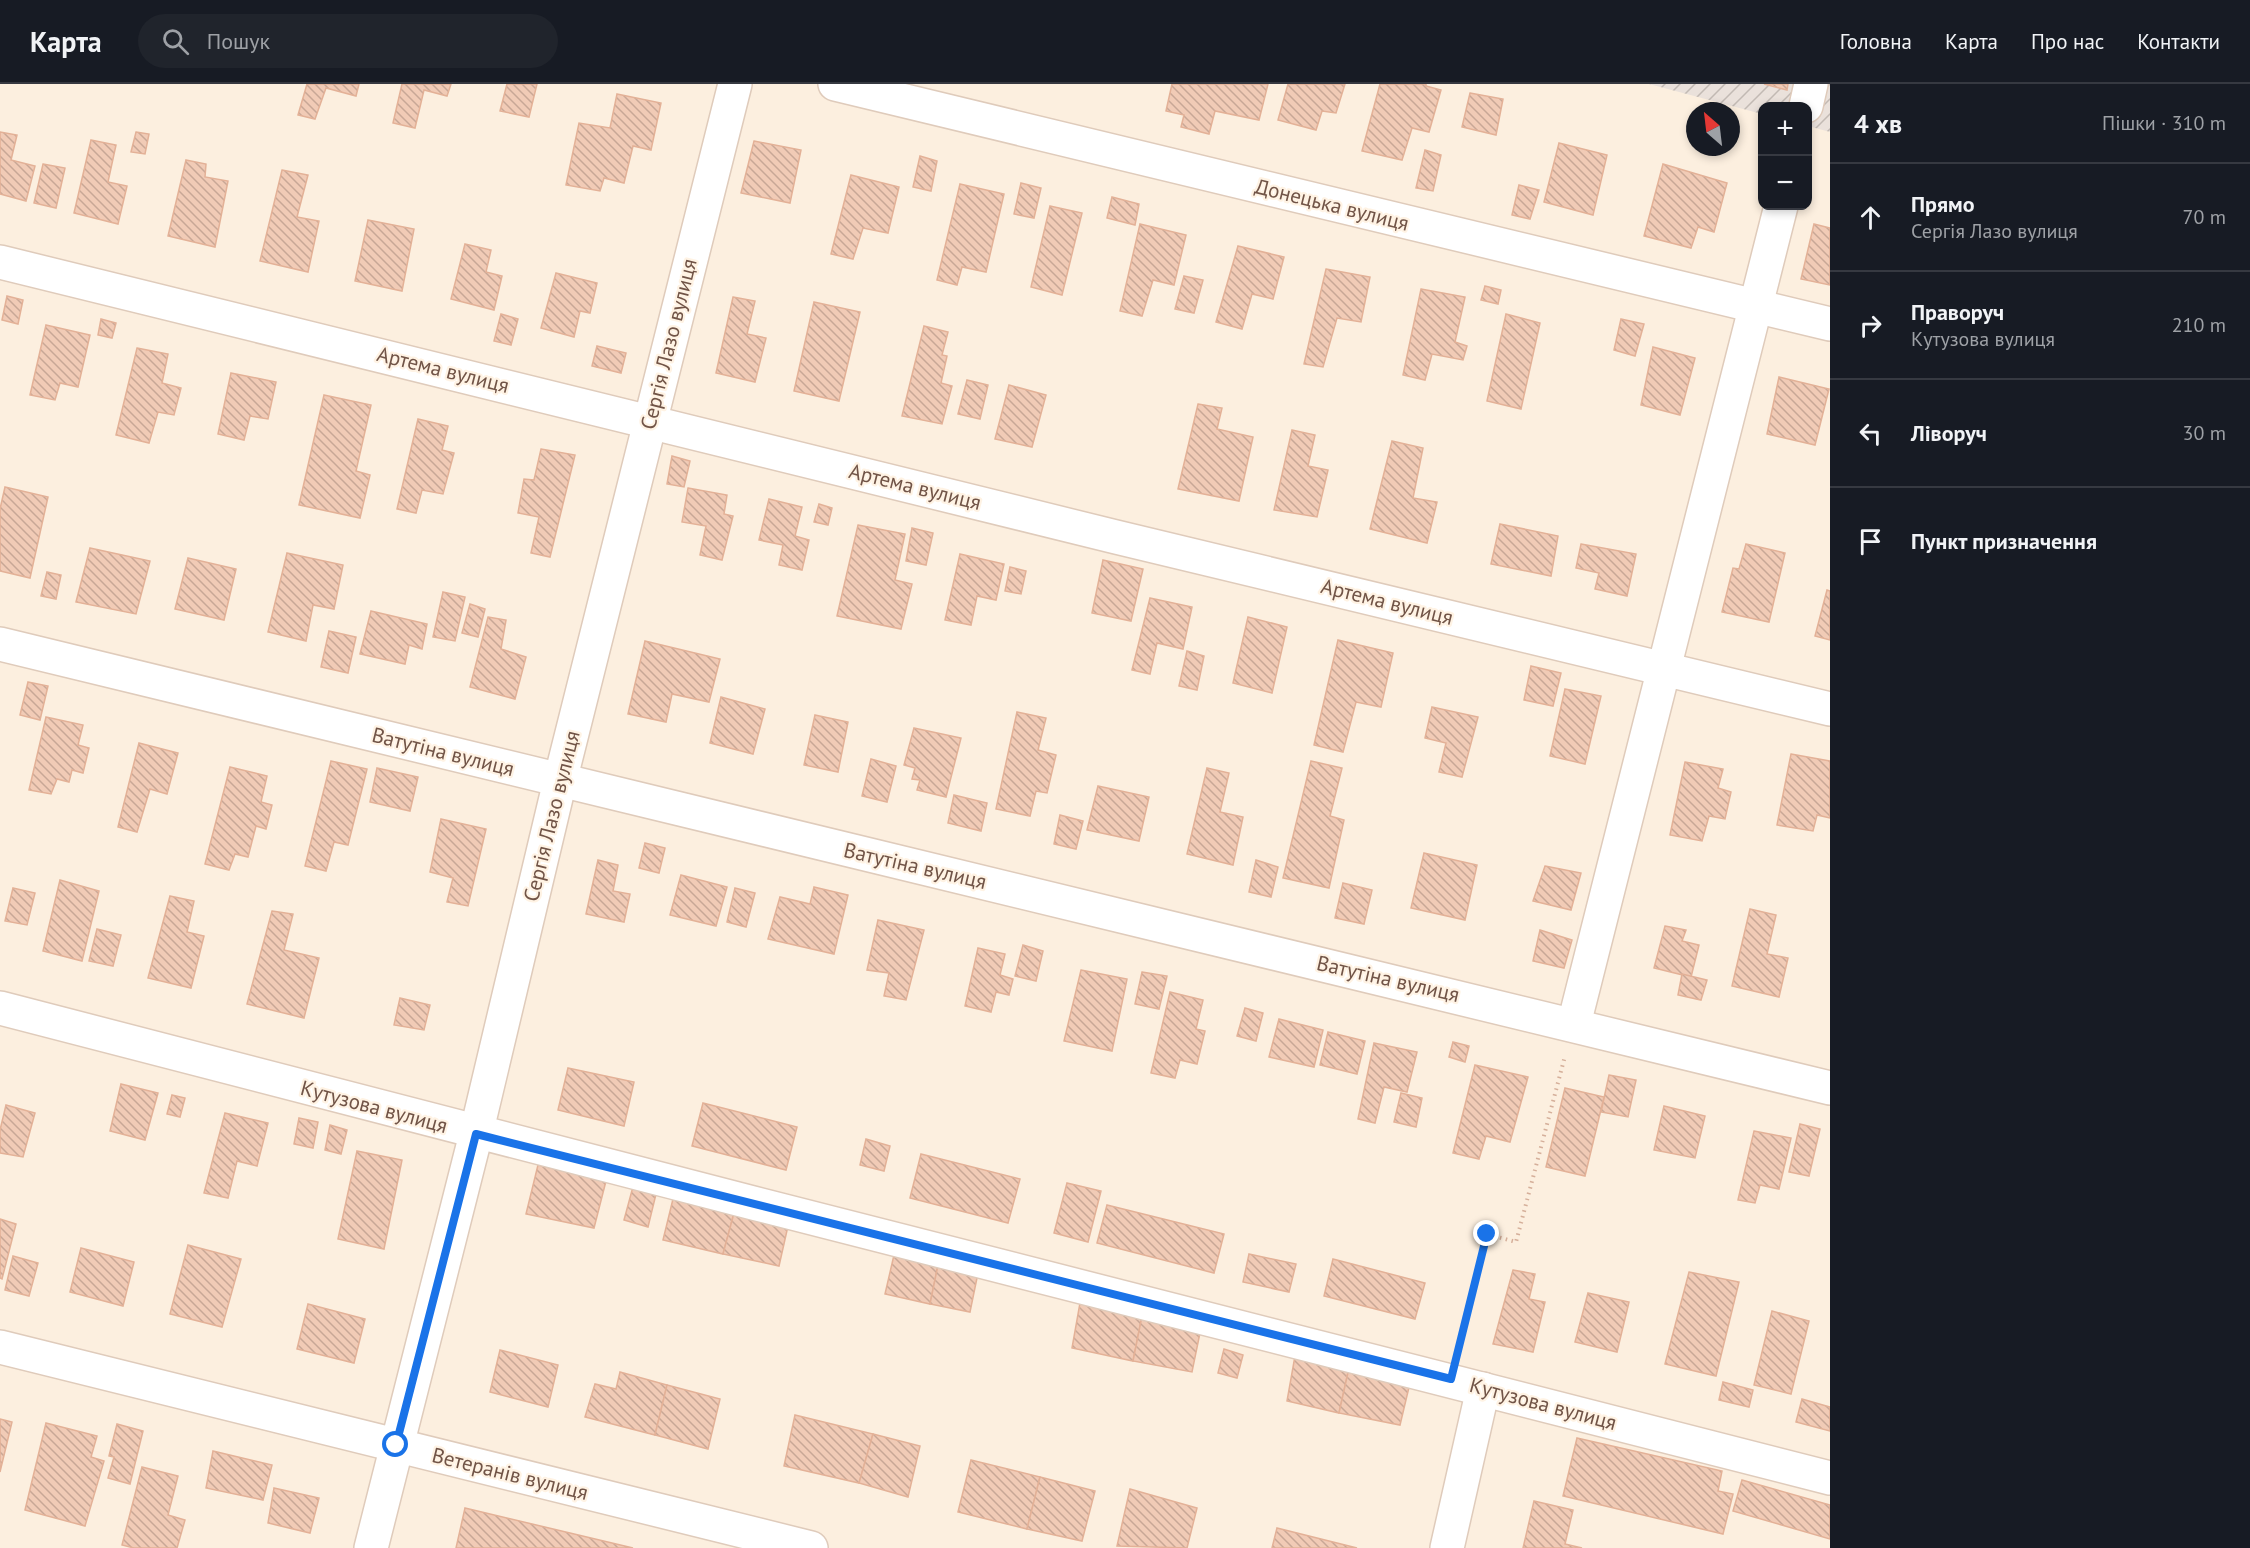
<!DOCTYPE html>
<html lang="uk">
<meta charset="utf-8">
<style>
:root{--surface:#171b24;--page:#20242c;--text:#f1f3f6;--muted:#9ea1a6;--line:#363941}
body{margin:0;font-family:"PT Sans",sans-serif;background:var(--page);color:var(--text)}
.controls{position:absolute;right:18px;top:18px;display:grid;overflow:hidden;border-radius:12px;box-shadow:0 3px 9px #0003}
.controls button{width:54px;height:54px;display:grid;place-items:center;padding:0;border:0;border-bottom:2px solid var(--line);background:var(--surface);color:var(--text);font:30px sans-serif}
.compass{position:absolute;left:1686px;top:18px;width:54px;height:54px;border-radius:50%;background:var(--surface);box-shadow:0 3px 9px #0003;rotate:332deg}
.stop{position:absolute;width:18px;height:18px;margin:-14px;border:4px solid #1a73e8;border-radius:50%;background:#fff}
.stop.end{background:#1a73e8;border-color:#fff;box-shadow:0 2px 6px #0008}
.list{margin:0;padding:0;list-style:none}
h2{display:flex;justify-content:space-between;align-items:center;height:78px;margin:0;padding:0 24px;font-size:26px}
h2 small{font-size:20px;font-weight:400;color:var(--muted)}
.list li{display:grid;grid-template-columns:39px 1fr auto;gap:18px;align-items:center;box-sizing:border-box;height:108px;padding:0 24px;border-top:2px solid var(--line)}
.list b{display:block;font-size:22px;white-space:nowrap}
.list p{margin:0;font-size:20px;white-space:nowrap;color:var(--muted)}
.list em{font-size:20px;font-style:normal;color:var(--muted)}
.icon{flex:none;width:33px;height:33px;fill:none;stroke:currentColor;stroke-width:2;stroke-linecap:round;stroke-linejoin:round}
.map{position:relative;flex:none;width:1830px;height:1464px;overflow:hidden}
header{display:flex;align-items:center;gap:36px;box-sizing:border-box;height:84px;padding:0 30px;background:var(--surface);border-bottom:2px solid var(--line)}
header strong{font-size:28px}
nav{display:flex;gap:33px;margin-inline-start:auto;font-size:21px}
.search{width:420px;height:54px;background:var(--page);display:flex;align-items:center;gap:15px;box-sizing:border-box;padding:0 21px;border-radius:33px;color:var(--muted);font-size:22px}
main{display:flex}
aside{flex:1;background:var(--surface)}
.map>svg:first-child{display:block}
</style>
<header>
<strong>Карта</strong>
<div class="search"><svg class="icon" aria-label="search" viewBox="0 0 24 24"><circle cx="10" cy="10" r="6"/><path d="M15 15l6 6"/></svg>Пошук</div>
<nav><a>Головна</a><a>Карта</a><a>Про нас</a><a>Контакти</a></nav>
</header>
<main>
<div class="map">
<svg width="1830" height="1464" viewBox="0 0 1830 1464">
<defs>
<pattern id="industrial-furrows" width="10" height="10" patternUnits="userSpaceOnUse" patternTransform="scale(1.5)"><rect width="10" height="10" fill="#eae1db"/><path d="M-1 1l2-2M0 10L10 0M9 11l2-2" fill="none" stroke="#c2b9b3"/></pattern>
<pattern id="building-back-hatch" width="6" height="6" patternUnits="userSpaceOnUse" patternTransform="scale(1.5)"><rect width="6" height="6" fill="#f1cbb6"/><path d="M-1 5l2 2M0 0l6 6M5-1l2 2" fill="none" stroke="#c8a796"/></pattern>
</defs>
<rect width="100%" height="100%" fill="#fcefdf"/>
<path fill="url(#industrial-furrows)" d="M1649 0H1830V48L1808 42V22H1762V30Z"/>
<g fill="url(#building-back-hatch)" stroke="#e3b197" stroke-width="1.5">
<path d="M307 0H359L356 12 326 4 315 35 298 31Z"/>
<path d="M402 0H451L447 12 424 6 415 44 393 39Z"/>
<path d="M507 0H537L529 33 500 27Z"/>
<path d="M1172 0H1268L1259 36 1215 27 1209 50 1181 43 1184 31 1166 27Z"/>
<path d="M1288 0H1345L1336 29 1322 27 1316 46 1278 36Z"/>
<path d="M1380 0H1426V2L1441 6 1429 48 1412 44 1402 76 1362 67Z"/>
<path d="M1764 0H1788L1787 6Z"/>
<path d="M1470 9 1503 15 1496 51 1462 43Z"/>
<path d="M617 10 661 19 651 66 633 62 624 99 604 94 600 107 566 101 579 39 610 44Z"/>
<path d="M0 48 17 51 11 76 35 82 26 117 0 110Z"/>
<path d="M136 48 149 50 145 70 131 68Z"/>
<path d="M91 56 116 61 108 98 127 102 118 140 74 129Z"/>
<path d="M754 57 801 66 790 119 741 109Z"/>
<path d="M1559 59 1607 71 1593 131 1544 118Z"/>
<path d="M1425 66 1441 71 1433 107 1416 104Z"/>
<path d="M920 72 937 77 931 107 913 103Z"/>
<path d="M186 76 206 80 205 93 228 97 215 163 168 152Z"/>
<path d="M43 80 65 84 56 124 34 119Z"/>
<path d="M1663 80 1727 99 1714 148 1698 143 1691 164 1644 152Z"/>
<path d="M282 86 308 91 297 133 319 137 308 188 260 177Z"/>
<path d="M851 91 899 103 888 149 863 144 853 175 831 170Z"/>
<path d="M1021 99 1041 104 1034 134 1014 130Z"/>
<path d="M960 100 1004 110 986 188 962 183 957 201 937 196Z"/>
<path d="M1519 101 1539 106 1530 135 1512 131Z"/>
<path d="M1112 113 1139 120 1135 141 1107 134Z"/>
<path d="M1050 122 1082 129 1062 211 1031 203Z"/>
<path d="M368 136 414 145 402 207 355 197Z"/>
<path d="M1140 140 1186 151 1174 201 1153 196 1142 232 1120 227Z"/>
<path d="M1814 140 1830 144V201L1801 195Z"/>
<path d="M465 160 491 166 486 188 502 192 494 226 451 215Z"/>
<path d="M1238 162 1284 173 1273 215 1252 210 1242 245 1216 238Z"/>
<path d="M1326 185 1370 193 1361 238 1337 234 1323 283 1304 280Z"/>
<path d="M556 189 597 199 590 229 580 227 574 253 541 244Z"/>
<path d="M1184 192 1203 196 1194 229 1175 225Z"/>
<path d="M1485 202 1501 206 1498 220 1481 216Z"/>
<path d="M1421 205 1465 213 1455 258 1467 262 1463 276 1432 270 1425 296 1403 291Z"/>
<path d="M7 212 23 216 18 240 2 236Z"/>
<path d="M733 213 755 217 747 250 766 254 755 298 716 289Z"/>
<path d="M814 218 860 228 839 317 794 307Z"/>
<path d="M501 230 518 235 511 261 494 257Z"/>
<path d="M1506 230 1540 239 1521 325 1487 317Z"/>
<path d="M101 235 116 239 112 254 98 251Z"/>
<path d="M1621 235 1644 240 1635 272 1614 266Z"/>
<path d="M46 241 90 251 78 303 60 299 55 316 30 311Z"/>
<path d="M924 242 948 248 942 271 947 272 941 299 952 302 942 340 902 332Z"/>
<path d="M597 262 626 269 621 289 592 282Z"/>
<path d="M1653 263 1695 274 1680 331 1641 321Z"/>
<path d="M137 264 168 270 162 299 181 304 174 331 158 328 149 359 116 351Z"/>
<path d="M231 289 276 298 268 335 250 332 244 356 218 350Z"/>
<path d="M1779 293 1829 305 1815 361 1767 350Z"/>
<path d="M967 296 988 301 980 335 958 330Z"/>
<path d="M1009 301 1046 311 1032 363 995 355Z"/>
<path d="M324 311 371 321 356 387 370 391 360 434 299 421Z"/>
<path d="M1198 320 1222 324 1217 345 1253 353 1239 417 1178 405Z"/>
<path d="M418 335 448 342 442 366 454 369 443 410 422 406 416 429 397 425Z"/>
<path d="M1292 346 1315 351 1308 382 1328 386 1317 433 1274 426Z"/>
<path d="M1392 357 1423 364 1413 414 1437 418 1427 459 1370 445Z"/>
<path d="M541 365 575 371 550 473 531 469 539 433 518 429 524 395 534 396Z"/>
<path d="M672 372 690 377 684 403 667 400Z"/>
<path d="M5 403 48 413 30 494 0 487V425Z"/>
<path d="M688 404 727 411 724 430 733 432 722 476 700 471 706 442 682 438Z"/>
<path d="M769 415 802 423 795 452 809 456 802 486 779 481 783 461 759 456Z"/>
<path d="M819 420 832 424 828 441 814 438Z"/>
<path d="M1500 440 1558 452 1551 492 1491 480Z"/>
<path d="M858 441 905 450 895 496 912 500 901 545 837 532Z"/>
<path d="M912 444 933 449 926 481 906 477Z"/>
<path d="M1581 460 1636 470 1627 512 1595 505 1599 489 1576 484Z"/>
<path d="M1746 460 1785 469 1769 538 1722 528 1733 484 1739 485Z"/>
<path d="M90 464 150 477 136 530 76 518Z"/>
<path d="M287 469 343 481 334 525 313 521 306 557 268 548Z"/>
<path d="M960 470 1004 480 996 516 977 512 971 541 945 536Z"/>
<path d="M188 474 236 485 224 536 175 525Z"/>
<path d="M1103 476 1143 485 1131 537 1092 529Z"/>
<path d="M1010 483 1026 487 1021 510 1005 507Z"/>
<path d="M47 488 61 491 56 515 41 512Z"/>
<path d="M1827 506 1830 507V556L1815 552Z"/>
<path d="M443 508 465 513 455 557 433 553Z"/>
<path d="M1150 514 1192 523 1183 565 1157 559 1150 590 1132 586Z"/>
<path d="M470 520 485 525 478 553 462 549Z"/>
<path d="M371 527 427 540 422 565 409 561 405 580 360 570Z"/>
<path d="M488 533 506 536 501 565 526 573 515 615 470 603Z"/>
<path d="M1248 533 1287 543 1272 609 1233 599Z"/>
<path d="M329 547 356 553 348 589 321 583Z"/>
<path d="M1338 556 1393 569 1381 623 1356 618 1343 668 1314 661Z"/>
<path d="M645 557 720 575 709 618 672 610 666 638 628 630Z"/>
<path d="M1187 567 1204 572 1197 606 1179 602Z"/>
<path d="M1531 582 1561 589 1553 622 1524 616Z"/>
<path d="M28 598 48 602 40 636 20 631Z"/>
<path d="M1565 605 1601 612 1585 680 1550 672Z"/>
<path d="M721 613 765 625 753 670 710 659Z"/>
<path d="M1432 623 1478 633 1462 693 1439 688 1446 659 1425 654Z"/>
<path d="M1017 628 1046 634 1038 666 1056 671 1047 709 1036 707 1030 732 996 725Z"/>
<path d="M815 631 848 638 838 688 804 681Z"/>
<path d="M46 633 83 641 78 661 89 664 83 689 72 686 69 698 57 695 51 710 29 706Z"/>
<path d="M914 644 961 654 946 713 917 706 920 696 912 695 915 684 904 681Z"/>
<path d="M139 659 178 669 167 710 150 705 137 748 118 743Z"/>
<path d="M1791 670 1830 677V734L1817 731 1813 747 1777 741Z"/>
<path d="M871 675 896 682 887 718 862 712Z"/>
<path d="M331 677 367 685 348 761 334 758 326 787 305 782Z"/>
<path d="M1311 677 1342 684 1330 732 1344 736 1329 804 1283 794Z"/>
<path d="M1685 678 1723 685 1718 704 1731 708 1725 735 1709 732 1702 757 1670 751Z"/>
<path d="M230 683 267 692 261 718 272 721 266 745 256 742 248 773 235 770 229 786 205 780Z"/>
<path d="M377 684 418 693 410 727 370 718Z"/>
<path d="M1207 684 1229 689 1220 728 1243 733 1233 781 1187 770Z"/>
<path d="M1098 702 1149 713 1139 757 1087 746Z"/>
<path d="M954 711 987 719 981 747 948 739Z"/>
<path d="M1060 731 1083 737 1076 765 1054 760Z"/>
<path d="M441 735 486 745 468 822 447 818 453 794 430 788Z"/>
<path d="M645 759 665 764 659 789 639 784Z"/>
<path d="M1424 769 1477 781 1465 836 1411 824Z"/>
<path d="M598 776 618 781 613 807 630 810 624 838 586 830Z"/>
<path d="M1256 776 1278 783 1271 813 1249 808Z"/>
<path d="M1545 782 1581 789 1571 826 1533 817Z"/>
<path d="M681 791 727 803 716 842 670 831Z"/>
<path d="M60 796 99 807 82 877 43 867Z"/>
<path d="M1343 799 1372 806 1364 840 1335 834Z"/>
<path d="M814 803 848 811 834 870 768 855 780 813 810 820Z"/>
<path d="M13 804 35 809 27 841 5 837Z"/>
<path d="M735 804 755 809 746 843 727 838Z"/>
<path d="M170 812 194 817 187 848 204 852 191 904 148 894Z"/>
<path d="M1750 825 1776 831 1767 870 1788 874 1779 913 1732 902Z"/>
<path d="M272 827 293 830 284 866 319 874 304 934 247 920Z"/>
<path d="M878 836 924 846 906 916 884 912 889 889 867 886Z"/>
<path d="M1665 842 1686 846 1682 857 1699 861 1691 893 1654 884Z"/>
<path d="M97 845 121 851 113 882 89 877Z"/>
<path d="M1540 846 1572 856 1564 884 1533 877Z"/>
<path d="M1023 861 1043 867 1036 897 1015 892Z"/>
<path d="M978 864 1005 870 1000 891 1013 895 1009 911 996 908 991 928 965 922Z"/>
<path d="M1081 886 1127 895 1112 967 1064 957Z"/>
<path d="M1142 888 1167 892 1159 925 1135 920Z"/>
<path d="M1682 890 1707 896 1701 916 1678 911Z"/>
<path d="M1170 908 1203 916 1196 945 1205 947 1197 980 1180 976 1175 994 1151 989Z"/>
<path d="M400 914 430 921 424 946 394 941Z"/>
<path d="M1245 924 1263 929 1256 957 1237 952Z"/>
<path d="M1279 935 1323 946 1314 983 1269 973Z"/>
<path d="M1328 948 1365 957 1357 990 1320 981Z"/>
<path d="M1453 958 1469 962 1465 978 1449 973Z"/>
<path d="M1374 959 1417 968 1407 1008 1384 1003 1375 1039 1358 1035Z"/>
<path d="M1475 981 1528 993 1510 1058 1486 1052 1479 1075 1453 1069Z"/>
<path d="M568 984 634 998 624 1042 558 1026Z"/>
<path d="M1609 991 1636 996 1628 1033 1601 1028Z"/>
<path d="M121 1000 158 1009 145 1056 110 1047Z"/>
<path d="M1565 1004 1604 1013 1585 1092 1546 1083Z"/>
<path d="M1401 1009 1422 1014 1416 1043 1394 1038Z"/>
<path d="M172 1011 185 1014 180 1033 167 1030Z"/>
<path d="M703 1019 797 1043 786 1086 692 1062Z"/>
<path d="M6 1021 35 1029 23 1073 0 1069V1046Z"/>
<path d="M1664 1022 1705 1032 1695 1074 1654 1066Z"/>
<path d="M225 1029 268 1039 257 1082 237 1077 228 1114 204 1109Z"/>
<path d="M299 1034 318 1038 313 1064 294 1060Z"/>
<path d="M1800 1040 1820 1045 1809 1092 1789 1088Z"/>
<path d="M330 1041 347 1046 341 1070 325 1066Z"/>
<path d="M1754 1047 1791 1054 1779 1105 1760 1101 1755 1119 1738 1116Z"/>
<path d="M866 1055 890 1062 884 1087 860 1081Z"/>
<path d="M357 1067 402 1076 384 1165 338 1155Z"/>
<path d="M921 1070 1020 1095 1008 1139 910 1114Z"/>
<path d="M538 1081 606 1097 594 1144 526 1130Z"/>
<path d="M634 1099 657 1106 648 1143 624 1136Z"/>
<path d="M1067 1099 1101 1107 1088 1158 1054 1149Z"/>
<path d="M673 1115 734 1129 723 1170 663 1156Z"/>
<path d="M1107 1121 1224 1150 1214 1189 1097 1159Z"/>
<path d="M734 1129 788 1142 779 1182 723 1170Z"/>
<path d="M0 1135 16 1140 2 1195 0 1194Z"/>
<path d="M188 1161 241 1175 222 1243 170 1230Z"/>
<path d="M81 1164 134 1178 123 1222 70 1208Z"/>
<path d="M1249 1170 1296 1180 1289 1208 1243 1198Z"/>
<path d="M894 1171 938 1181 930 1220 885 1210Z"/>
<path d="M13 1172 38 1179 29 1212 5 1206Z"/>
<path d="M1333 1175 1425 1199 1415 1235 1324 1212Z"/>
<path d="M938 1181 978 1189 970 1228 930 1220Z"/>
<path d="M1513 1186 1535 1190 1529 1215 1545 1218 1533 1268 1493 1260Z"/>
<path d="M1689 1188 1739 1198 1716 1292 1665 1280Z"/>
<path d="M1588 1209 1629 1218 1617 1268 1575 1258Z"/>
<path d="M1080 1219 1142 1232 1133 1277 1072 1264Z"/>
<path d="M308 1220 365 1235 354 1279 297 1265Z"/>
<path d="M1772 1227 1809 1237 1791 1310 1754 1301Z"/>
<path d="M1142 1232 1201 1244 1192 1288 1133 1277Z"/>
<path d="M1224 1265 1243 1271 1237 1294 1218 1289Z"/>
<path d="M500 1266 558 1281 548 1323 490 1308Z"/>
<path d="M1295 1272 1349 1284 1339 1329 1287 1317Z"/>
<path d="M1349 1284 1410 1299 1400 1341 1339 1329Z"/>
<path d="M620 1288 667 1301 655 1351 585 1333 595 1300 616 1305Z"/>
<path d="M1723 1298 1753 1306 1749 1323 1719 1316Z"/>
<path d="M667 1301 720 1315 708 1365 655 1351Z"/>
<path d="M1802 1315 1830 1323V1347L1796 1338Z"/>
<path d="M795 1331 873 1350 859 1399 784 1382Z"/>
<path d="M0 1335 12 1338 0 1388Z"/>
<path d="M46 1339 97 1352 91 1373 104 1377 85 1442 25 1426Z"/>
<path d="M117 1340 143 1347 130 1400 108 1394 114 1373 109 1372Z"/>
<path d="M873 1350 920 1362 908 1413 859 1399Z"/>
<path d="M1577 1354 1722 1387 1718 1407 1733 1410 1723 1450 1563 1412Z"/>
<path d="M213 1367 272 1381 263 1416 206 1404Z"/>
<path d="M971 1376 1040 1393 1027 1445 958 1428Z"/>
<path d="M142 1383 178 1392 168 1431 185 1436 177 1464H134L122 1461Z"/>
<path d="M1040 1393 1095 1407 1082 1457 1027 1445Z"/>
<path d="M1742 1396 1830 1421V1455L1733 1427Z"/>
<path d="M274 1404 319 1414 310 1449 268 1439Z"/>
<path d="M1130 1405 1197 1424 1187 1464 1117 1462Z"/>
<path d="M1534 1417 1573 1426 1565 1460 1582 1464H1523Z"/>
<path d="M465 1424 633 1464H456Z"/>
<path d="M1277 1444 1357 1464H1272Z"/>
</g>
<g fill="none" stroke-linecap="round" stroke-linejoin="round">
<g stroke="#dfcbbb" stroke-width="36">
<g id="minor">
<path d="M835 0 1830 240"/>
<path d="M1806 22 1811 0"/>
<path d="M0 178 1116 453 1830 625"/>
<path d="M0 560 1830 1004"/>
<path d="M0 924C609 1085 1220 1236 1830 1394"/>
<path d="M1574 940 1781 122"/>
<path d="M0 1263 811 1464"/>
<path d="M371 1464 476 1050 560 697 735 0"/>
<path d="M1447 1464 1483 1305"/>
</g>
</g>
<path stroke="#d5af9a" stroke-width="4" stroke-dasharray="1.5 4.5" stroke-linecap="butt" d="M1458 1265 1487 1150 1516 1158 1565 972"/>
<use href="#minor" stroke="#fff" stroke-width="33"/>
</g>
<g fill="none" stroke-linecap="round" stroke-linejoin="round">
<path stroke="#1a73e8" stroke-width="8" d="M396 1361 476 1050 1451 1295 1487 1150"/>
</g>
<g text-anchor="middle" stroke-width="4.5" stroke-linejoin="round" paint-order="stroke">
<g font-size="21" fill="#715447" stroke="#fff3e4">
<text transform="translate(1332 121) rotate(14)" y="7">Донецька вулиця</text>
<text transform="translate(669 260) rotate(-76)" y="7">Сергія Лазо вулиця</text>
<text transform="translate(443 286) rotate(14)" y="7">Артема вулиця</text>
<text transform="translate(915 403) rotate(14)" y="7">Артема вулиця</text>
<text transform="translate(1387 518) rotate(14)" y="7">Артема вулиця</text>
<text transform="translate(443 668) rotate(14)" y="7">Ватутіна вулиця</text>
<text transform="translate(552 732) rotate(-76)" y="7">Сергія Лазо вулиця</text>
<text transform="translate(915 782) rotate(13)" y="7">Ватутіна вулиця</text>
<text transform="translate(1388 895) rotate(13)" y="7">Ватутіна вулиця</text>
<text transform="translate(374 1023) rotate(15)" y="7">Кутузова вулиця</text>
<text transform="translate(1543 1320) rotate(15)" y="7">Кутузова вулиця</text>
<text transform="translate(510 1390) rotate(14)" y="7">Ветеранів вулиця</text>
</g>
</g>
</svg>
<div class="controls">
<button>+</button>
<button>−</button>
</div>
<svg class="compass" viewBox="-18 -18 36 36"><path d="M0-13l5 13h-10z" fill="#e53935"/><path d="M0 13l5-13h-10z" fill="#9ea1a6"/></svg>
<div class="stop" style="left:396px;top:1361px"></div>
<div class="stop end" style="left:1487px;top:1150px"></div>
</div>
<aside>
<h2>4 хв<small>Пішки · 310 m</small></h2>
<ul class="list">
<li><svg class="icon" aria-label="ahead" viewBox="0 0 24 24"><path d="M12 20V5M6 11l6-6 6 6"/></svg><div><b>Прямо</b><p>Сергія Лазо вулиця</p></div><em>70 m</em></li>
<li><svg class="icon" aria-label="right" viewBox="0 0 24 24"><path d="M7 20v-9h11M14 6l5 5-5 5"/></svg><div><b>Праворуч</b><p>Кутузова вулиця</p></div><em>210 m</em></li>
<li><svg class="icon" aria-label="left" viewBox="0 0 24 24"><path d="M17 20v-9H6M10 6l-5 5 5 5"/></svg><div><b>Ліворуч</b></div><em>30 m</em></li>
<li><svg class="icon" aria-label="arrive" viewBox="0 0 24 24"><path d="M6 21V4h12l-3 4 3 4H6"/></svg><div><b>Пункт призначення</b></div></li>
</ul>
</aside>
</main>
